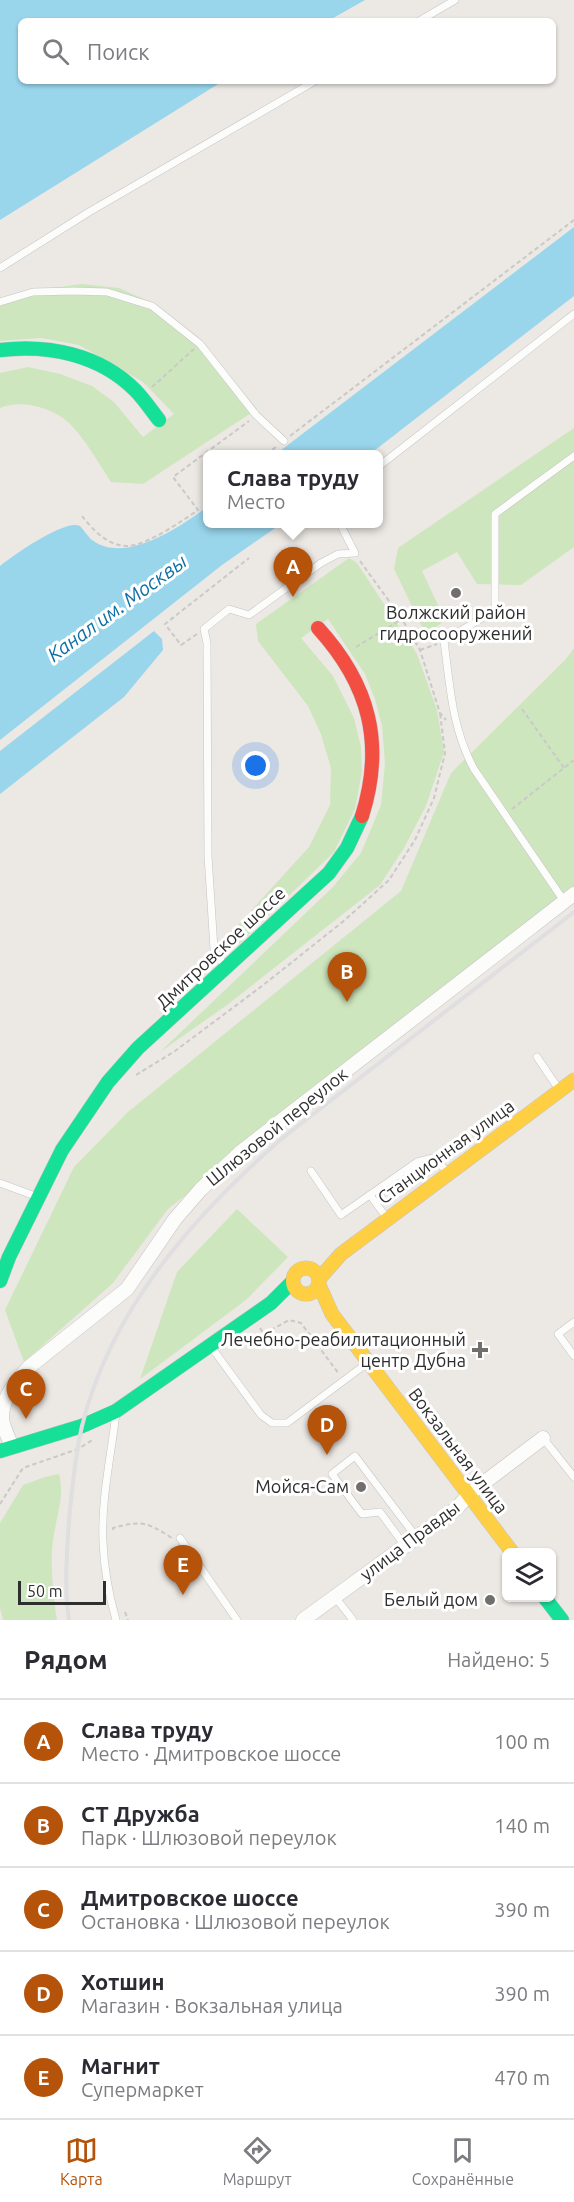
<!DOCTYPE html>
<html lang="ru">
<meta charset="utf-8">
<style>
:root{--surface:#fff;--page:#f2f2f3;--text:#2b2b33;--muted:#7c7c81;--line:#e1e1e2;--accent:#b45309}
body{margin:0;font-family:Ubuntu,sans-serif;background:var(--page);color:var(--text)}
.controls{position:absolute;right:18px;bottom:18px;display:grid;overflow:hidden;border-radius:9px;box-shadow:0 2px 4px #0004}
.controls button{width:54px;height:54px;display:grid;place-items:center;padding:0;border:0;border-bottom:2px solid var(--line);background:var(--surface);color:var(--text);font:30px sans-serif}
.scale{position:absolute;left:18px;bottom:15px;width:88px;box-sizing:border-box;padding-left:6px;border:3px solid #2e2e2e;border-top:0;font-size:16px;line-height:21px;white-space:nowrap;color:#2e2e2e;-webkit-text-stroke:4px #fff;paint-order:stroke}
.you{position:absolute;left:256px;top:766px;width:21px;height:21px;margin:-15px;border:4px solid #fff;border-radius:50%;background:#1a73e8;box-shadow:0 0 0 9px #1a73e833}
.badge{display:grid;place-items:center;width:39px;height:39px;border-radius:50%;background:var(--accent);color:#fff;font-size:20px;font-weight:700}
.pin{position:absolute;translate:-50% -50px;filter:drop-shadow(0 2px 3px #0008)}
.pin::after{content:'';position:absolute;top:32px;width:21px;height:18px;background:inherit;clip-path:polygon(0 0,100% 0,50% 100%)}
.popup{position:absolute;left:203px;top:450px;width:180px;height:78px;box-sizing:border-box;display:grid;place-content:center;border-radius:9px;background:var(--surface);filter:drop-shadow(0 2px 4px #0005);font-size:20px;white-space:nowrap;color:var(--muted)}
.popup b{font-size:22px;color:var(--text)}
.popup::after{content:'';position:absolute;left:50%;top:100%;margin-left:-12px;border:12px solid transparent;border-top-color:var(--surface)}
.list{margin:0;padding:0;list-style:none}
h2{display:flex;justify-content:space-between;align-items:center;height:78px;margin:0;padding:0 24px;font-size:26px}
h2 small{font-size:20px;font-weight:400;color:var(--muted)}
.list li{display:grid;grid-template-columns:39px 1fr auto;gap:18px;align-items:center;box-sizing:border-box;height:84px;padding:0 24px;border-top:2px solid var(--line)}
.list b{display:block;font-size:22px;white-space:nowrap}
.list p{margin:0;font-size:20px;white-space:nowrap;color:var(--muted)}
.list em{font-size:20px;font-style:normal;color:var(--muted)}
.icon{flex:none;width:33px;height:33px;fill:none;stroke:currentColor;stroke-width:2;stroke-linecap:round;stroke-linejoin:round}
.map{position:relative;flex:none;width:574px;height:1620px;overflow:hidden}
.search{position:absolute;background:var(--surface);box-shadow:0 2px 4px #0004;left:18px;right:18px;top:18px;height:66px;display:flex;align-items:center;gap:15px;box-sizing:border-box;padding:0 21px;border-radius:9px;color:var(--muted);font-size:22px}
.sheet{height:498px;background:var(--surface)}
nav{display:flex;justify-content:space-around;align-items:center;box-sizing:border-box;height:84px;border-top:2px solid var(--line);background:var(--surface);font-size:16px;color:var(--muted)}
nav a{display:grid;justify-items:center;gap:3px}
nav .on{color:var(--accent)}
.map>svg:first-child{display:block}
</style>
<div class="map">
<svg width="574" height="1620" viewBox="0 0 574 1620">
<rect width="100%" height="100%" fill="#ece8e4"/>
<g fill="#cee6be">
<path d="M82 284 119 288 146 300 197 336 257 409 143 484 111 482C99 464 81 431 63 418 45 406 20 400 0 408V373L28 367 60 374 92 386 114 402 143 437 174 414 143 382 79 345 41 338 0 341V299L17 293Z"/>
<path d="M574 428V547L521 585 477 584 457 552 422 571 445 620 426 635 394 569 398 548Z"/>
<path d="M349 558 357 563 417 654 437 710 444 752 426 806 404 848 380 885 227 1005 160 1052 332 888 361 853 381 805 385 763 382 726 375 699 365 674 328 619 301 638 333 676 354 718 361 747 362 772 355 809 334 852 236 947 229 935 309 847 330 805 331 768 321 734 308 706 258 641 256 624Z"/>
<path d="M574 648V886L168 1209 113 1283 24 1362 5 1310 74 1167 128 1112 401 891 451 773 565 660Z"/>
<path d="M237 1209 288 1257 246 1300 140 1379 177 1272Z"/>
<path d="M59 1474C65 1497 56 1517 53 1540 50 1565 53 1595 57 1620H3L0 1608V1523L23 1485 45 1477Z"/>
</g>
<g fill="#99d6ec">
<path d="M0 0H365L328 21H21V81H223L0 220Z"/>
<path d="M574 227V296L370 454H276Z"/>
<path d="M207 507 208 524H281L222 565 0 740V566C14 555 65 519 80 526 84 530 88 537 92 540 125 565 180 527 207 507Z"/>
<path d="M154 631 162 639 163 650 124 697 0 794V751Z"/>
</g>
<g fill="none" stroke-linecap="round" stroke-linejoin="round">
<g stroke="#c5c4c5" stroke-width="8">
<g id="lane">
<path d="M419 21 455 0"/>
<path d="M0 268 89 212 315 81"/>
<path d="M0 302 33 292 74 291 107 292 152 306 200 344 256 415 284 441"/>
<path d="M378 467 574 314"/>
<path d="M564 901 474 769C452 729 450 686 444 641L495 610V514L574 456"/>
<path d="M224 966 214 949 208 856 207 643 204 629 229 609 249 615 321 563 338 554 355 553 340 524"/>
<path d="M537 1057 558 1088"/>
<path d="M311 1171 341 1215 417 1162 433 1158 447 1171"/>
<path d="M0 1183 35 1196"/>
<path d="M370 1195 386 1217"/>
<path d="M574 1322 558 1334 574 1356"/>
<path d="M212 1348 261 1415 272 1423H287L366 1364"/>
<path d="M116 1413C111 1456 101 1500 103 1542 104 1569 109 1595 116 1620"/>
<path d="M543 1438 574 1477"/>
<path d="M180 1538 237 1620"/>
<path d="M405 1546 380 1512 362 1514 332 1474 355 1456 417 1538"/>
<path d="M335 1597 353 1620"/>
</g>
</g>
<g stroke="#c5c4c5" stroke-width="15">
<g id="street">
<path d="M12 1447C9 1439 3 1427 2 1419 1 1399 17 1380 29 1367L127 1289 175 1219 201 1189 242 1151 574 894"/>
<path d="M303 1620 457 1508 469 1494 543 1438"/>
</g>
</g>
<g stroke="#c5c4c5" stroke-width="15">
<g id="fast">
<path d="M0 350C49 344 100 355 135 390 144 399 151 410 159 420"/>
<path d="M0 1281 9 1257 62 1150 108 1082 138 1048 329 873 347 848 362 816"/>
<path d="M0 1451 82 1426 116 1411 271 1303 292 1282"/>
<path d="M545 1598 562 1620"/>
</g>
</g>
<g stroke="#c5c4c5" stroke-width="15">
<g id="slow">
<circle cx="306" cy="1281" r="13"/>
<path d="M319 1279 341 1254 574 1080"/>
<path d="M319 1285 332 1314 512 1552"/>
</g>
</g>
<g stroke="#c5c4c5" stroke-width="15">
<path id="jam" d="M318 628C369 684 385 743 362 816"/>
</g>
<g stroke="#c9c9c8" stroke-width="2" stroke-dasharray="4.5 3" stroke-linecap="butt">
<path d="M152 387 194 349"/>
<path d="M290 436 574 220"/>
<path d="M266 454 276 447"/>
<path d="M82 516C93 530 108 546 127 546 146 546 182 521 198 510L173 477 249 421"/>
<path d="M360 561 402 619 420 650 440 713 446 720"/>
<path d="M197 634 181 645 165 624 249 558"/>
<path d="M356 647 402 619"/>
<path d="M420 650 437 644"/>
<path d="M522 709 564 768"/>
<path d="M512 809 574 760"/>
<path d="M136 1075 175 1051 262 986 345 920 389 880 415 840 434 798 445 753 440 713"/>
<path d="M260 1328 264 1334 289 1320 301 1323 339 1374"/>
<path d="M0 1504 23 1468 78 1449 94 1439"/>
<path d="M113 1530V1528C143 1520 146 1522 172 1538"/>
<path d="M125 1612 128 1620"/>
</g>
<use href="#lane" stroke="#fcfcfb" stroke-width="7"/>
<use href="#street" stroke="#fcfcfb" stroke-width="14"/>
<use href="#fast" stroke="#16e098" stroke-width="14"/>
<use href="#slow" stroke="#ffcf43" stroke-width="14"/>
<use href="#jam" stroke="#f24e42" stroke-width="14"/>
<path stroke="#dfdfe1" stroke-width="4" d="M69 1620C64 1588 67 1552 69 1520 72 1489 75 1456 82 1426 111 1308 196 1213 285 1136L574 912"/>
</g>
<g fill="#706f6e" stroke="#fff" stroke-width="2">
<circle cx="456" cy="593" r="6"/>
<path d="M477 1341h6v6h6v6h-6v6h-6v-6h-6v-6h6z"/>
<circle cx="361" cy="1487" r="6"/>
<circle cx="490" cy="1600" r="6"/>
</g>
<g text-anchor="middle" stroke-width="6" stroke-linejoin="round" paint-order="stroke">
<g font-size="18" fill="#2e2e2e" stroke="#fff" text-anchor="end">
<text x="456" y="619" text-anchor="middle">Волжский район<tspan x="456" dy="21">гидросооружений</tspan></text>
<text x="466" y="1346">Лечебно-реабилитационный<tspan x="466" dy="21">центр Дубна</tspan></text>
<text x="349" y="1493">Мойся-Сам</text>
<text x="478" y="1606">Белый дом</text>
</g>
<g font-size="18" fill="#2e2e2e" stroke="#fff">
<text transform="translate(221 948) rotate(-43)" y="6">Дмитровское шоссе</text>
<text transform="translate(277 1127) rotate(-39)" y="6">Шлюзовой переулок</text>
<text transform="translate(446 1152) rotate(-36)" y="6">Станционная улица</text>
<text transform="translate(458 1451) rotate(53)" y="6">Вокзальная улица</text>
<text transform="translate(410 1541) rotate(-37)" y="6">улица Правды</text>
</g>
<g font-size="20" font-style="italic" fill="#0d6fa3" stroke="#fff">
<text transform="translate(117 608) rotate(-36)" y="7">Канал им. Москвы</text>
</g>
</g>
</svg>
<div class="controls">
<button><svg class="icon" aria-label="layers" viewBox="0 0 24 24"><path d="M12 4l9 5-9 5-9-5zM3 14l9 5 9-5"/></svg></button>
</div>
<div class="scale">50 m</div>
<div class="you"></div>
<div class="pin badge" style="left:293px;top:597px">A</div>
<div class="popup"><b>Слава труду</b>Место</div>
<div class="pin badge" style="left:347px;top:1002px">B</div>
<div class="pin badge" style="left:26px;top:1419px">C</div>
<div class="pin badge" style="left:327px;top:1455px">D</div>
<div class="pin badge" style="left:183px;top:1595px">E</div>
<div class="search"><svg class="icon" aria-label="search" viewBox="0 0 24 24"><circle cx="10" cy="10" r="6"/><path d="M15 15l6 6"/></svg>Поиск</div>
</div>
<section class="sheet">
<h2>Рядом<small>Найдено: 5</small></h2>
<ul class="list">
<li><span class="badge">A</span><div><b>Слава труду</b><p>Место · Дмитровское шоссе</p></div><em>100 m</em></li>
<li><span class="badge">B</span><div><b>СТ Дружба</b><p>Парк · Шлюзовой переулок</p></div><em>140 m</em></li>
<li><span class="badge">C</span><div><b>Дмитровское шоссе</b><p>Остановка · Шлюзовой переулок</p></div><em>390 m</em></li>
<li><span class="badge">D</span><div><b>Хотшин</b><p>Магазин · Вокзальная улица</p></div><em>390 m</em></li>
<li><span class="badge">E</span><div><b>Магнит</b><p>Супермаркет</p></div><em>470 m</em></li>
</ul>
</section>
<nav>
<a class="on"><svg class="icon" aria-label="map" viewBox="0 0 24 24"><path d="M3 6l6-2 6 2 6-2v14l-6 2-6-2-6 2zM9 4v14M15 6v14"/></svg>Карта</a>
<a><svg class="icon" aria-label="directions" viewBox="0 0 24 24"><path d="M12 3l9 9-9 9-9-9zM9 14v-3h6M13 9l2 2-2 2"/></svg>Маршрут</a>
<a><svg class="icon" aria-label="saved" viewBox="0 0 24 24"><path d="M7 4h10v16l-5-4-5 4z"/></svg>Сохранённые</a>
</nav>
